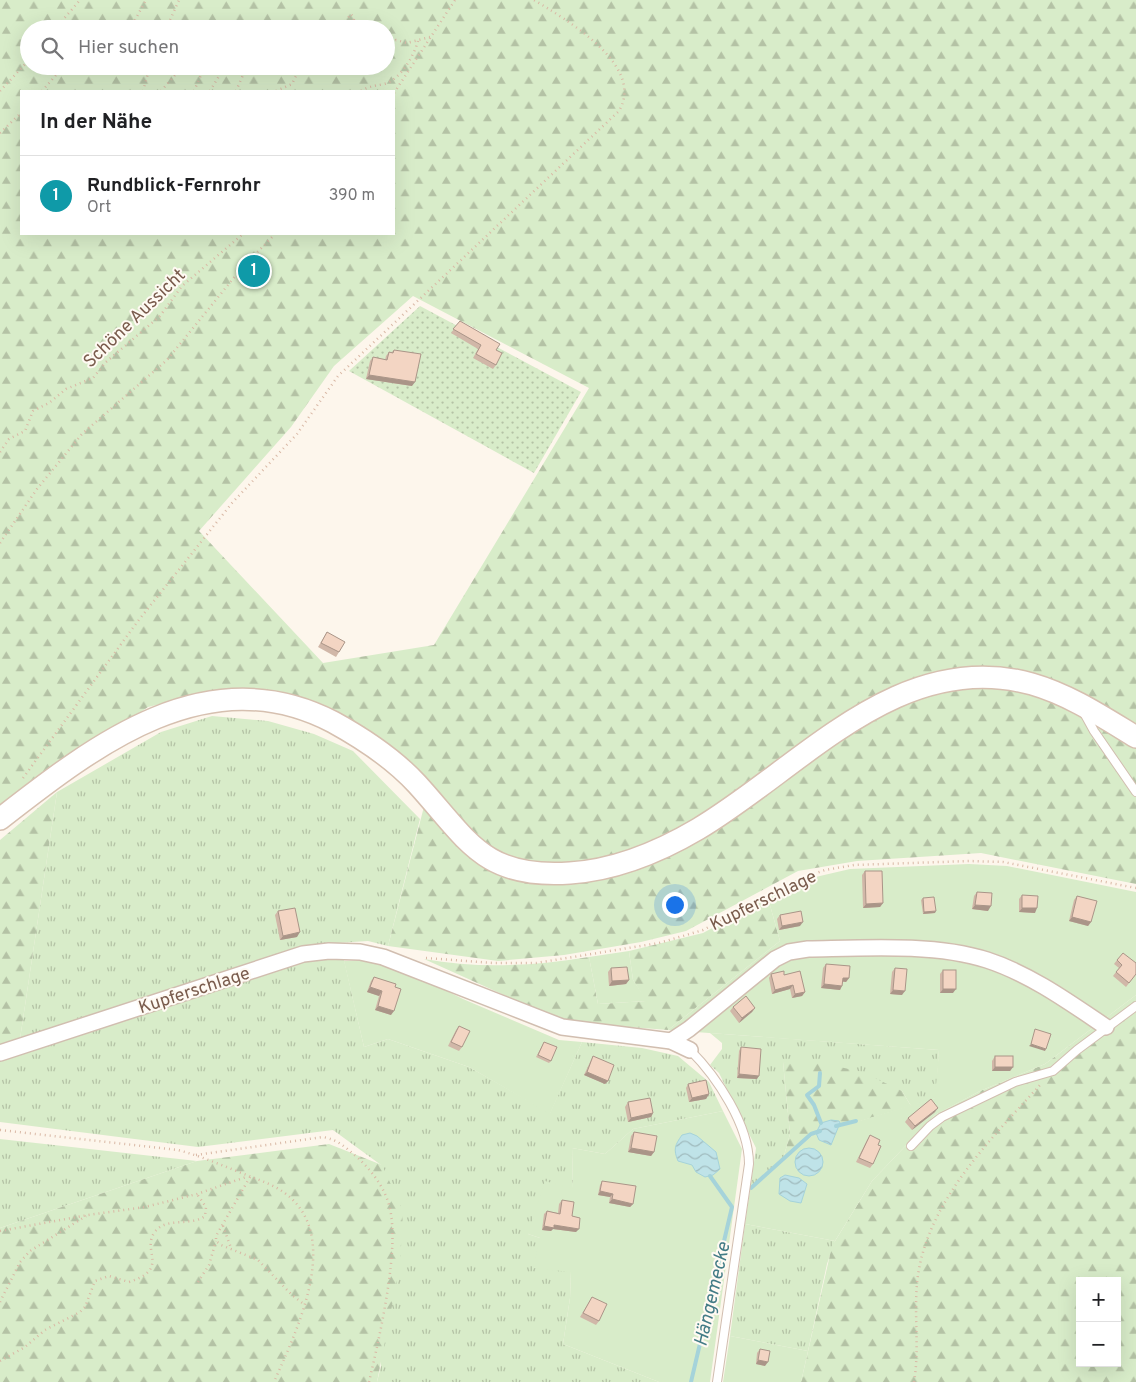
<!DOCTYPE html>
<html lang="de">
<meta charset="utf-8">
<style>
:root{--surface:#fff;--page:#f6f6f6;--text:#202124;--muted:#757577;--line:#e0e0e0;--accent:#0b8043}
body{margin:0;font-family:Overpass,sans-serif;background:var(--page);color:var(--text)}
.controls{position:absolute;right:15px;bottom:15px;display:grid;overflow:hidden;border-radius:0px;box-shadow:0 5px 20px #0002}
.controls button{width:45px;height:45px;display:grid;place-items:center;padding:0;border:0;border-bottom:1px solid var(--line);background:var(--surface);color:var(--text);font:25px sans-serif}
.you{position:absolute;left:674px;top:904px;width:18px;height:18px;margin:-12px;border:4px solid #fff;border-radius:50%;background:#1a73e8;box-shadow:0 0 0 8px #1a73e833}
.badge{display:grid;place-items:center;width:32px;height:32px;border-radius:50%;background:var(--accent);color:#fff;font-size:16px;font-weight:700}
.pin{position:absolute;translate:-50% -50%;border:2px solid #fff;box-shadow:0 1px 5px #0006}
.list{margin:0;padding:0;list-style:none}
h2{display:flex;justify-content:space-between;align-items:center;height:65px;margin:0;padding:0 20px;font-size:21px}
h2 small{font-size:16px;font-weight:400;color:var(--muted)}
.list li{display:grid;grid-template-columns:32px 1fr auto;gap:15px;align-items:center;box-sizing:border-box;height:80px;padding:0 20px;border-top:1px solid var(--line)}
.list b{display:block;font-size:19px;white-space:nowrap}
.list p{margin:0;font-size:16px;white-space:nowrap;color:var(--muted)}
.list em{font-size:16px;font-style:normal;color:var(--muted)}
.icon{flex:none;width:28px;height:28px;fill:none;stroke:currentColor;stroke-width:2;stroke-linecap:round;stroke-linejoin:round}
.map{position:relative;flex:none;width:1136px;height:1382px;overflow:hidden}
.search{position:absolute;background:var(--surface);box-shadow:0 5px 20px #0002;left:20px;top:20px;width:375px;height:55px;display:flex;align-items:center;gap:12px;box-sizing:border-box;padding:0 18px;border-radius:28px;color:var(--muted);font-size:19px}
.panel{position:absolute;background:var(--surface);box-shadow:0 5px 20px #0002;left:20px;top:90px;width:375px;height:145px;border-radius:0px}
.map>svg:first-child{display:block}
</style>
<div class="map">
<svg width="1136" height="1382" viewBox="0 0 1136 1382">
<defs>
<pattern id="grass-tufts" width="24" height="20" patternUnits="userSpaceOnUse" patternTransform="scale(1.25)"><rect width="24" height="20" fill="#d8ecc9"/><path d="M3 7l-1-3M5 7V3M7 7l1-3M15 17l-1-3M17 17v-4M19 17l1-3" fill="none" stroke="#b4c2a5"/></pattern>
<pattern id="forest-firs" width="22" height="20" patternUnits="userSpaceOnUse" patternTransform="scale(1.25)"><rect width="22" height="20" fill="#d8ecc9"/><path d="M5 1l3.5 6h-7zM16 11l3.5 6h-7z" fill="#b4c2a5"/></pattern>
<pattern id="garden-dots" width="8" height="8" patternUnits="userSpaceOnUse" patternTransform="scale(1.25)"><rect width="8" height="8" fill="#d8ecc9"/><path d="M2 2h.1M6 6h.1" fill="none" stroke="#b4c2a5" stroke-width="1.8" stroke-linecap="round"/></pattern>
<pattern id="water-waves" width="16" height="10" patternUnits="userSpaceOnUse" patternTransform="scale(1.25)"><rect width="16" height="10" fill="#bfe3e8"/><path d="M0 5q4-4 8 0t8 0" fill="none" stroke="#a0bbbe"/></pattern>
</defs>
<rect width="100%" height="100%" fill="#fdf6ec"/>
<g fill="url(#grass-tufts)">
<path d="M212 716 268 721 314 734 353 751 420 819 388 946 368 941 306 945 20 1039 57 792 161 732Z"/>
<path d="M306 960H344L364 1047 388 1039 469 1067 550 1113 582 1042 642 1048 678 1056 709 1082 723 1111 633 1129 605 1154 572 1148 573 1189 528 1234 540 1238 571 1271 570 1298 563 1344 659 1382H377L381 1366V1165L333 1130 198 1147 0 1122V1060Z"/>
<path d="M710 1033 939 1050 936 1098 911 1106 902 1091 783 1062 790 1134 782 1163 750 1190 756 1148 719 1073 710 1065 722 1049V1043Z"/>
<path d="M0 1139 197 1161 0 1228Z"/>
<path d="M745 1224 835 1241 827 1264 808 1351 730 1336Z"/>
</g>
<g fill="url(#forest-firs)" fill-rule="evenodd">
<path d="M0 0H1136V884L981 853 857 861 798 871 686 931 641 942 564 955 498 961 388 946 428 791 271 695 211 692 148 707 0 808ZM29 29H386V66H29ZM21 91H394V234H21ZM413 296 589 388 434 645 323 663 199 531 291 427 334 366Z"/>
<path d="M57 792 20 1039 0 1045V840Z"/>
<path d="M768 898 780 941 668 1030 564 1022 424 959C479 969 534 966 589 957L598 1004 646 1001 633 980 629 951 703 933Z"/>
<path d="M1136 995V1382H801L832 1246 872 1181 935 1115 980 1091 1045 1064ZM1080 1281H1117V1363H1080Z"/>
<path d="M783 1062 822 1063 862 1072 902 1091 911 1106 813 1135 782 1163 790 1134Z"/>
<path d="M329 1144 382 1165 403 1211 400 1265 377 1382H0V1228L197 1161Z"/>
</g>
<g fill="#d8ecc9">
<path d="M969 864 1007 866 1136 892V995L1045 1064 980 1091 935 1115 872 1181 835 1241 745 1224 750 1190 813 1135 935 1098 939 1050 668 1030 780 941 768 898 807 879 850 869Z"/>
<path d="M629 951 633 980 647 1001 598 1004 589 957Z"/>
<path d="M373 960 399 967 463 999 559 1040 582 1042 550 1114 469 1067 388 1039 364 1047 344 961Z"/>
<path d="M723 1111 742 1149 710 1382H659L563 1344 570 1298 571 1272 533 1268 540 1238 528 1234 545 1181 573 1189 572 1148 605 1154 633 1129Z"/>
<path d="M730 1336 808 1351 801 1382H723Z"/>
</g>
<path fill="url(#garden-dots)" d="M420 306 581 392 534 473 349 371Z"/>
<g fill="url(#water-waves)" stroke="#a5d3da">
<path d="M831 1120 839 1121 840 1123 831 1145 819 1140 816 1133 821 1123Z"/>
<path d="M690 1133 697 1136 716 1152 720 1169 713 1175 705 1177 696 1172 692 1165 678 1161C673 1149 675 1145 682 1135Z"/>
<circle cx="809" cy="1162" r="14"/>
<path d="M785 1175 799 1178 807 1184 801 1203 790 1201 779 1194 780 1178Z"/>
</g>
<g fill="none" stroke-linecap="round" stroke-linejoin="round">
<g stroke="#a5d3da" stroke-width="4">
<path d="M820 1073 819 1086 807 1095 814 1105 821 1123"/>
<path d="M836 1126 856 1121"/>
<path d="M751 1188 811 1134 820 1131"/>
<path d="M691 1382 732 1207 710 1176"/>
</g>
<g stroke="#d1beb0" stroke-width="10">
<g id="service">
<path d="M1083 711 1094 731 1136 792"/>
<path d="M690 1050C717 1077 749 1125 749 1164L717 1382"/>
<path d="M911 1146 930 1126 942 1117 1015 1082 1053 1071 1077 1050 1136 1006"/>
</g>
</g>
<g stroke="#d1beb0" stroke-width="18">
<g id="minor">
<path d="M671 1041 689 1029 775 959 789 952 808 949C862 948 935 943 987 960 1030 974 1069 1002 1106 1027"/>
<path d="M0 1053 303 954 329 951 360 952 383 957 562 1027 671 1041 690 1050"/>
</g>
</g>
<g stroke="#d6c0b0" stroke-width="24">
<path id="secondary" d="M0 819C96 744 208 657 333 722 364 739 393 758 417 784 468 840 483 879 570 873 616 870 659 852 698 829 801 768 899 647 1032 684 1070 695 1103 717 1136 737"/>
</g>
<g stroke="#d9b8a5" stroke-width="2.5" stroke-dasharray="1 4" stroke-linecap="butt">
<path d="M55 29 80 0"/>
<path d="M130 29 146 0"/>
<path d="M166 29 179 0"/>
<path d="M339 29 351 14 354 18 353 29"/>
<path d="M386 44 396 40 407 43 430 37"/>
<path d="M0 91 29 60"/>
<path d="M42 91 64 66"/>
<path d="M143 91 150 66"/>
<path d="M161 91 183 66"/>
<path d="M194 91 205 66"/>
<path d="M210 91 225 66"/>
<path d="M236 91 247 66"/>
<path d="M276 91 292 84 301 66"/>
<path d="M361 91C369 86 375 86 384 84 400 80 414 56 418 41"/>
<path d="M394 93 455 0"/>
<path d="M0 133 21 113"/>
<path d="M0 452 9 439 25 431 33 411 49 403 66 389 93 378 106 362 160 316 182 286 243 234"/>
<path d="M0 543 37 489 82 434 167 360 241 269 275 234"/>
<path d="M23 778 138 621 232 503 297 434 338 376 619 111C646 65 565 19 534 0"/>
<path d="M426 958 493 963H536L659 943 703 930 805 877 825 870 854 865 969 861 1003 862 1136 888"/>
<path d="M0 1130 178 1150C200 1156 219 1164 239 1172 258 1180 278 1185 293 1200 339 1246 295 1334 274 1382"/>
<path d="M196 1155 323 1137C339 1140 346 1148 358 1158 372 1171 384 1187 389 1205 401 1246 379 1339 369 1382"/>
<path d="M250 1177 216 1236V1241L221 1245 258 1260 292 1295 305 1305"/>
<path d="M223 1226 231 1248"/>
<path d="M0 1231 88 1215 145 1207 197 1194 246 1177"/>
<path d="M198 1282 209 1265 216 1241"/>
<path d="M0 1302 20 1262 30 1251 86 1216"/>
<path d="M0 1361 25 1347 45 1330 80 1312 85 1307 95 1281 109 1276 129 1282C170 1269 142 1252 154 1233 165 1216 191 1227 205 1216L206 1207 197 1194"/>
<path d="M914 1382C920 1347 913 1311 918 1275 929 1200 991 1139 1040 1085"/>
</g>
<use href="#service" stroke="#fff" stroke-width="8"/>
<use href="#minor" stroke="#fff" stroke-width="15"/>
<use href="#secondary" stroke="#fff" stroke-width="21"/>
</g>
<g fill="#d1b7a8">
<path d="M460 321 496 350V365L493 369 473 358 478 349 451 333Z"/>
<path d="M394 350 412 386 366 379 370 361 373 357 385 360 386 356 389 352H392Z"/>
<path d="M327 632 339 652 336 657 318 647Z"/>
<path d="M865 871 883 903 880 907 863 908 862 875Z"/>
<path d="M977 892 988 911 972 909 974 896Z"/>
<path d="M1022 895 1035 913 1019 912V899Z"/>
<path d="M1077 896 1091 922 1088 926 1069 921 1074 900Z"/>
<path d="M923 898 935 913 923 914 921 900Z"/>
<path d="M278 911 297 937 280 940 275 915Z"/>
<path d="M780 915 800 926 779 930 777 919Z"/>
<path d="M1117 960 1136 974 1126 987 1113 976 1119 968 1114 964Z"/>
<path d="M826 964 849 978 846 982H843L840 990 821 988 823 968Z"/>
<path d="M611 968 629 980 626 984 609 986 608 972Z"/>
<path d="M895 968 902 995 890 994 892 972Z"/>
<path d="M943 970 953 993H940V974Z"/>
<path d="M771 974 784 975 805 992 802 996 792 998 790 989 772 994 769 978Z"/>
<path d="M374 977 395 987 391 1015 375 1010 379 996 367 992 371 981Z"/>
<path d="M733 1007 755 1008 752 1012 739 1023 730 1011Z"/>
<path d="M459 1026 462 1047 459 1051 448 1046 456 1030Z"/>
<path d="M544 1042 551 1061 549 1063 536 1057Z"/>
<path d="M741 1047 757 1079 737 1078 739 1051Z"/>
<path d="M593 1056 608 1081 605 1084 584 1075 591 1060Z"/>
<path d="M995 1056 1013 1067 1010 1071H992V1061Z"/>
<path d="M688 1084 709 1094 706 1099 689 1102 686 1088Z"/>
<path d="M628 1102 653 1113 651 1117 628 1122 625 1107Z"/>
<path d="M935 1112 912 1130 905 1122 908 1118Z"/>
<path d="M634 1132 654 1152 651 1156 628 1152 631 1136Z"/>
<path d="M870 1135 878 1145 873 1164 870 1168 856 1162 867 1140Z"/>
<path d="M602 1181 633 1204 630 1207 609 1203 610 1197 598 1195 600 1185Z"/>
<path d="M562 1200 572 1216 576 1232 553 1229 551 1231 542 1230 544 1214 547 1211 558 1213 559 1204Z"/>
<path d="M592 1297 599 1321 596 1325 580 1317Z"/>
<path d="M760 1349 765 1366 756 1364 757 1353Z"/>
</g>
<g fill="#aa9588">
<path d="M369 375 415 382 412 386 366 379Z"/>
<path d="M883 903 880 907 863 908 866 904Z"/>
<path d="M975 905 991 906 988 911 972 909Z"/>
<path d="M1022 908H1037L1035 913 1019 912Z"/>
<path d="M936 911 935 913 923 914 924 912Z"/>
<path d="M1072 917 1091 922 1088 926 1069 921Z"/>
<path d="M803 922 800 926 779 930 782 926Z"/>
<path d="M300 932 297 937 280 940 283 936Z"/>
<path d="M843 978H849L846 982 841 981Z"/>
<path d="M629 980 626 984 609 986 612 981Z"/>
<path d="M824 984 842 986 840 990 821 988Z"/>
<path d="M793 985 790 989 772 994 775 990Z"/>
<path d="M370 987 382 991 379 996 367 992Z"/>
<path d="M943 989H956L953 993H940Z"/>
<path d="M893 990 905 991 902 995 890 994Z"/>
<path d="M805 992 802 996 792 998 795 994Z"/>
<path d="M378 1006 394 1011 391 1015 375 1010Z"/>
<path d="M755 1008 752 1012 739 1023 742 1018Z"/>
<path d="M1031 1044 1046 1049 1045 1051 1029 1046Z"/>
<path d="M995 1067H1013L1010 1071H992Z"/>
<path d="M587 1072 608 1081 605 1084 584 1075Z"/>
<path d="M739 1074 759 1076 757 1079 737 1078Z"/>
<path d="M709 1094 706 1099 689 1102 692 1098Z"/>
<path d="M938 1108 935 1112 912 1130 915 1126Z"/>
<path d="M653 1113 651 1117 628 1122 631 1118Z"/>
<path d="M631 1148 654 1152 651 1156 628 1152Z"/>
<path d="M600 1191 613 1194 610 1197 598 1195Z"/>
<path d="M612 1199 633 1204 630 1207 609 1203Z"/>
<path d="M554 1225 579 1229 576 1232 553 1229 551 1231 542 1230 544 1226Z"/>
<path d="M758 1360 768 1362 765 1366 756 1364Z"/>
</g>
<g fill="#f3d5c3" stroke="#aa9588">
<path d="M460 321 500 344 496 350 502 353 496 365 476 354 481 345 453 329Z"/>
<path d="M394 350 421 354 415 382 369 375 373 357 387 360 389 352 393 353Z"/>
<path d="M327 632 345 642 339 652 321 643Z"/>
<path d="M865 871H882L883 903 866 904Z"/>
<path d="M977 892 992 893 991 906 975 905Z"/>
<path d="M1022 895 1038 896 1037 908H1022Z"/>
<path d="M1077 896 1097 901 1091 922 1072 917Z"/>
<path d="M934 897 936 911 924 912 923 898Z"/>
<path d="M295 908 300 932 283 936 278 911Z"/>
<path d="M801 911 803 922 782 926 780 915Z"/>
<path d="M1123 953 1136 963V974L1129 983 1116 972 1122 965 1117 960Z"/>
<path d="M826 964 850 966 849 978H843L842 986 824 984Z"/>
<path d="M627 967 629 980 612 981 611 968Z"/>
<path d="M895 968 907 969 905 991 893 990Z"/>
<rect x="943" y="970" width="13" height="19"/>
<path d="M784 971V975L800 971 805 992 795 994 793 985 775 990 771 974Z"/>
<path d="M374 977 396 984 395 987 401 989 394 1011 378 1006 382 991 370 987Z"/>
<path d="M746 996 755 1008 742 1018 733 1007Z"/>
<path d="M459 1026 470 1031 462 1047 451 1042Z"/>
<path d="M1035 1029 1051 1034 1046 1049 1031 1044Z"/>
<path d="M544 1042 557 1047 551 1061 538 1055Z"/>
<path d="M741 1047 761 1049 759 1076 739 1074Z"/>
<path d="M593 1056 614 1065 608 1081 587 1072Z"/>
<rect x="995" y="1056" width="18" height="11"/>
<path d="M706 1080 709 1094 692 1098 688 1084Z"/>
<path d="M650 1098 653 1113 631 1118 628 1102Z"/>
<path d="M931 1099 938 1108 915 1126 908 1118Z"/>
<path d="M634 1132 657 1136 654 1152 631 1148Z"/>
<path d="M870 1135 880 1140 878 1145 881 1146 873 1164 859 1158Z"/>
<path d="M602 1181 636 1186 633 1204 612 1199 613 1194 600 1191Z"/>
<path d="M562 1200 574 1202 572 1216 580 1218 579 1229 554 1225V1228L544 1226 547 1211 560 1214Z"/>
<path d="M592 1297 607 1304 599 1321 583 1313Z"/>
<path d="M760 1349 770 1351 768 1362 758 1360Z"/>
</g>
<g text-anchor="middle" stroke-width="4" stroke-linejoin="round" paint-order="stroke">
<g font-size="18" fill="#7a5c4d" stroke="#fffaf3">
<text transform="translate(134 318) rotate(-44)" y="6">Schöne Aussicht</text>
<text transform="translate(763 900) rotate(-26)" y="6">Kupferschlage</text>
<text transform="translate(194 990) rotate(-18)" y="6">Kupferschlage</text>
</g>
<g font-size="19" font-style="italic" fill="#437c86" stroke="#fffaf3">
<text transform="translate(711 1294) rotate(-77)" y="7">Hängemecke</text>
</g>
</g>
</svg>
<div class="controls">
<button>+</button>
<button>−</button>
</div>
<div class="you"></div>
<div class="pin badge" style="left:254px;top:271px;background:#0f9aa8">1</div>
<div class="search"><svg class="icon" aria-label="search" viewBox="0 0 24 24"><circle cx="10" cy="10" r="6"/><path d="M15 15l6 6"/></svg>Hier suchen</div>
<section class="panel">
<h2>In der Nähe<small></small></h2>
<ul class="list">
<li><span class="badge" style="background:#0f9aa8">1</span><div><b>Rundblick-Fernrohr</b><p>Ort</p></div><em>390 m</em></li>
</ul>
</section>
</div>
